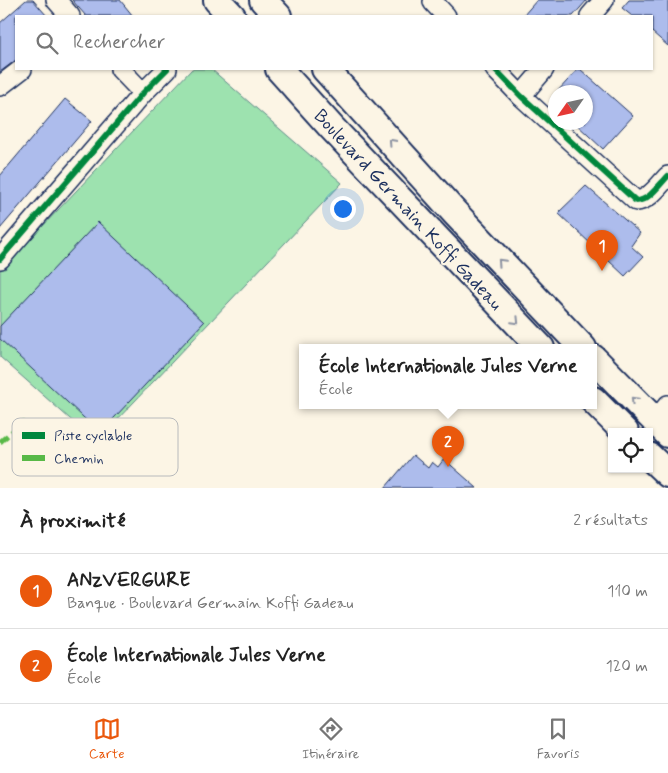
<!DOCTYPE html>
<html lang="fr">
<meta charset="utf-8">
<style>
:root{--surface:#fff;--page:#f2f2f2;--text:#222;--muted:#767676;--line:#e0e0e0;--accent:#ea580c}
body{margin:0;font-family:Mynerve,sans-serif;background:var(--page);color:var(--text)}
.controls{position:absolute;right:15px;bottom:15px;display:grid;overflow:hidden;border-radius:0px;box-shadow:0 1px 4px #0004}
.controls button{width:45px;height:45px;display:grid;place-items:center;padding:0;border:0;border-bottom:1px solid var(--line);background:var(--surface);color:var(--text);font:25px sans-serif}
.compass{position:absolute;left:548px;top:85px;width:45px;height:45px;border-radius:50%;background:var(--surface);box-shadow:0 1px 4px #0004;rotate:236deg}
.you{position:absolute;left:342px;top:208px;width:18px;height:18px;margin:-12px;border:4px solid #fff;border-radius:50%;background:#1a73e8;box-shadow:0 0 0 8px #1a73e833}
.badge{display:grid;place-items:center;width:32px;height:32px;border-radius:50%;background:var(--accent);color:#fff;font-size:16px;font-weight:700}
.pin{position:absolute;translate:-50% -41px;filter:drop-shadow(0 1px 2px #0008)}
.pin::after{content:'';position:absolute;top:26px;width:18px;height:15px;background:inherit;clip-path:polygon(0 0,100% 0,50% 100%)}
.popup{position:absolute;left:299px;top:344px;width:298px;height:65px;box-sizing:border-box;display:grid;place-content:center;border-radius:0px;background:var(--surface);filter:drop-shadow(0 1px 4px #0005);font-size:16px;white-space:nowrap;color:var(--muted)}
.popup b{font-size:19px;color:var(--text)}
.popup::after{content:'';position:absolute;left:50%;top:100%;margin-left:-10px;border:10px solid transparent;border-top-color:var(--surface)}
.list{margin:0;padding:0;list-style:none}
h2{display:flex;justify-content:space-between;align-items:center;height:65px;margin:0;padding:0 20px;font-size:21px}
h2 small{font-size:16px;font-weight:400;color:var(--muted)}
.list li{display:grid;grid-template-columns:32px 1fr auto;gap:15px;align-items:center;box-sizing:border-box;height:75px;padding:0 20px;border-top:1px solid var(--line)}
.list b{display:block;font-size:19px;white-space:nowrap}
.list p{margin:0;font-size:16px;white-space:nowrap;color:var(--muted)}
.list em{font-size:16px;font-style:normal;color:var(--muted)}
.icon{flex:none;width:28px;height:28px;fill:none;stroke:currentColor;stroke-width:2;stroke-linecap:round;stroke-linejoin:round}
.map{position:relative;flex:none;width:668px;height:488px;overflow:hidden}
.search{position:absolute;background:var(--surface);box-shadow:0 1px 4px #0004;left:15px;right:15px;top:15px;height:55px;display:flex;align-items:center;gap:12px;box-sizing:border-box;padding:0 18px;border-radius:0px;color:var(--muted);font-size:19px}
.sheet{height:215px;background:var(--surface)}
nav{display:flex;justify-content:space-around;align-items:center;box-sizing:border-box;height:70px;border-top:1px solid var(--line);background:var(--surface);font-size:14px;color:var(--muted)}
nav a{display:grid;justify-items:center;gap:2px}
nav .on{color:var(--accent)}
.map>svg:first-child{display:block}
</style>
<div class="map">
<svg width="668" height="488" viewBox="0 0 668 488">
<rect width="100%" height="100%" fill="#fcf5e5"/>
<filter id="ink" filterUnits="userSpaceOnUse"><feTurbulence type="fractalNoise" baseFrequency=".02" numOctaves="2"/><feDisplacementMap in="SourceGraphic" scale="10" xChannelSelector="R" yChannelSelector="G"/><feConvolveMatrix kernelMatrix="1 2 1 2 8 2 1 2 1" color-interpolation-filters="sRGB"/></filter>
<g filter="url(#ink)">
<path fill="#9de2af" stroke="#5c8886" d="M192 69H211L342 183 96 442 0 357V271Z"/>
<g fill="#adbcec" stroke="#1b2f5e">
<path d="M26 0H33L47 16H16V60L0 72V23Z"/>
<path d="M72 0H120L133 16H86Z"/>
<path d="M537 0H587L573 16H523Z"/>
<path d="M629 0H668V46L652 32V16H632L622 8Z"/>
<path d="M578 69H580L633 116 603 149 574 122H586V92H557Z"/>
<path d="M65 99 92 121 0 229V176Z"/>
<path d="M586 186 640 233 631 246 643 257 625 276 558 213Z"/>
<path d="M98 222 204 322 100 433 0 339V326Z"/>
<path d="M413 455 428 468 432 462 438 467 444 459 477 488H385Z"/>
</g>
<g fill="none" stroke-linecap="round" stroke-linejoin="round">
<g stroke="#1b2f5e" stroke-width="22">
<g id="street">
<path d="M56 0 70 16"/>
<path d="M433 2 446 16"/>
<path d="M590 16 604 0"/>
<path d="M120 69 143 93"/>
<path d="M495 69 521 96 636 201C649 201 659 185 668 176"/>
<path d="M0 86 22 69"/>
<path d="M521 96 544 69"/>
<path d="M0 259 143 93 167 69"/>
<path d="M655 421 668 405"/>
</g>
</g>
<g stroke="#1b2f5e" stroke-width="30">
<g id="secondary">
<path d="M217 0 232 16"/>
<path d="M263 0 278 16"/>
<path d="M279 69 332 128 541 348"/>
<path d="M325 69 455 213 583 348"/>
<path d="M593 358 668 434"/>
<path d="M593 400 625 432"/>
<path d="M649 456 668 474"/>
</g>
</g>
<use href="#street" stroke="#fcf5e5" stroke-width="19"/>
<use href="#secondary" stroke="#fcf5e5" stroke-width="26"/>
<path stroke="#58b947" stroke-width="5" stroke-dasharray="10 5" stroke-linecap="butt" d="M0 442 24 421"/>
<g stroke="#fcf5e5" stroke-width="9">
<g id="cycleway">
<path d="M495 69 521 96 636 201C649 201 659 185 668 176"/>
<path d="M0 259 143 93 167 69"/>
</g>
</g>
<use href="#cycleway" stroke="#00873e" stroke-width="6"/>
</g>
<defs><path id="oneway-chevron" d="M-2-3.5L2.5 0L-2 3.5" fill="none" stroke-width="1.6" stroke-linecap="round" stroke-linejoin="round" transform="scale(1.25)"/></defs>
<g stroke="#8c92a2">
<use href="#oneway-chevron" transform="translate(392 142) rotate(-132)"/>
<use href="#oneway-chevron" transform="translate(501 262) rotate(-133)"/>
<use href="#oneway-chevron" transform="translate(516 321) rotate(46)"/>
<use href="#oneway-chevron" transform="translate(634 400) rotate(-134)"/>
</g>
</g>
<g text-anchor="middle" stroke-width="4.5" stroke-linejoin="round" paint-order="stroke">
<g font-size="19" fill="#1b2f5e" stroke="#fcf5e5">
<text transform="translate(409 209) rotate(47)" y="7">Boulevard Germain Koffi Gadeau</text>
</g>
</g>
<rect x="12" y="418" width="166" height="58" rx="8" fill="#fcf5e5" stroke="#b8babc" stroke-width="1"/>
<rect x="22" y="432" width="23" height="7" fill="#00873e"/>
<rect x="22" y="455" width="23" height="6" fill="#58b947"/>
<g font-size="14" fill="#1b2f5e">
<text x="54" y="440">Piste cyclable</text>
<text x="54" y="463">Chemin</text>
</g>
</svg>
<div class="controls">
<button><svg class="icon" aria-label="locate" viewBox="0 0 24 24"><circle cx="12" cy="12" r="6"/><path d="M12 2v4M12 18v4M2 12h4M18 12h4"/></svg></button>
</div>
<svg class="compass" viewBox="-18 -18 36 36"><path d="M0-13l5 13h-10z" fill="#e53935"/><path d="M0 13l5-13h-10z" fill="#767676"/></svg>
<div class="you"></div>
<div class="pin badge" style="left:602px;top:271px">1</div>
<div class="pin badge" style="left:448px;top:467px">2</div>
<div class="popup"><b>École Internationale Jules Verne</b>École</div>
<div class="search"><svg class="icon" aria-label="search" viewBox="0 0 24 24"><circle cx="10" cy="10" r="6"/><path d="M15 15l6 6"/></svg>Rechercher</div>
</div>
<section class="sheet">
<h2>À proximité<small>2 résultats</small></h2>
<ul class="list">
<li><span class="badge">1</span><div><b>ANzVERGURE</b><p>Banque · Boulevard Germain Koffi Gadeau</p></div><em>110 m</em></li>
<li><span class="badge">2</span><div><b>École Internationale Jules Verne</b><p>École</p></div><em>120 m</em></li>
</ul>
</section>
<nav>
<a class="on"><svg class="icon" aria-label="map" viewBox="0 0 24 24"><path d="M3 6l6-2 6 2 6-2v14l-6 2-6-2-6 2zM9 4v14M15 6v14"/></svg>Carte</a>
<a><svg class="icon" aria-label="directions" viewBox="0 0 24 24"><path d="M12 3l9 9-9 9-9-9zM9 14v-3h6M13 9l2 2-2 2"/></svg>Itinéraire</a>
<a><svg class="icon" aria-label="saved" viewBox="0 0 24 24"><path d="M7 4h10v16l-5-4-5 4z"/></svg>Favoris</a>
</nav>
